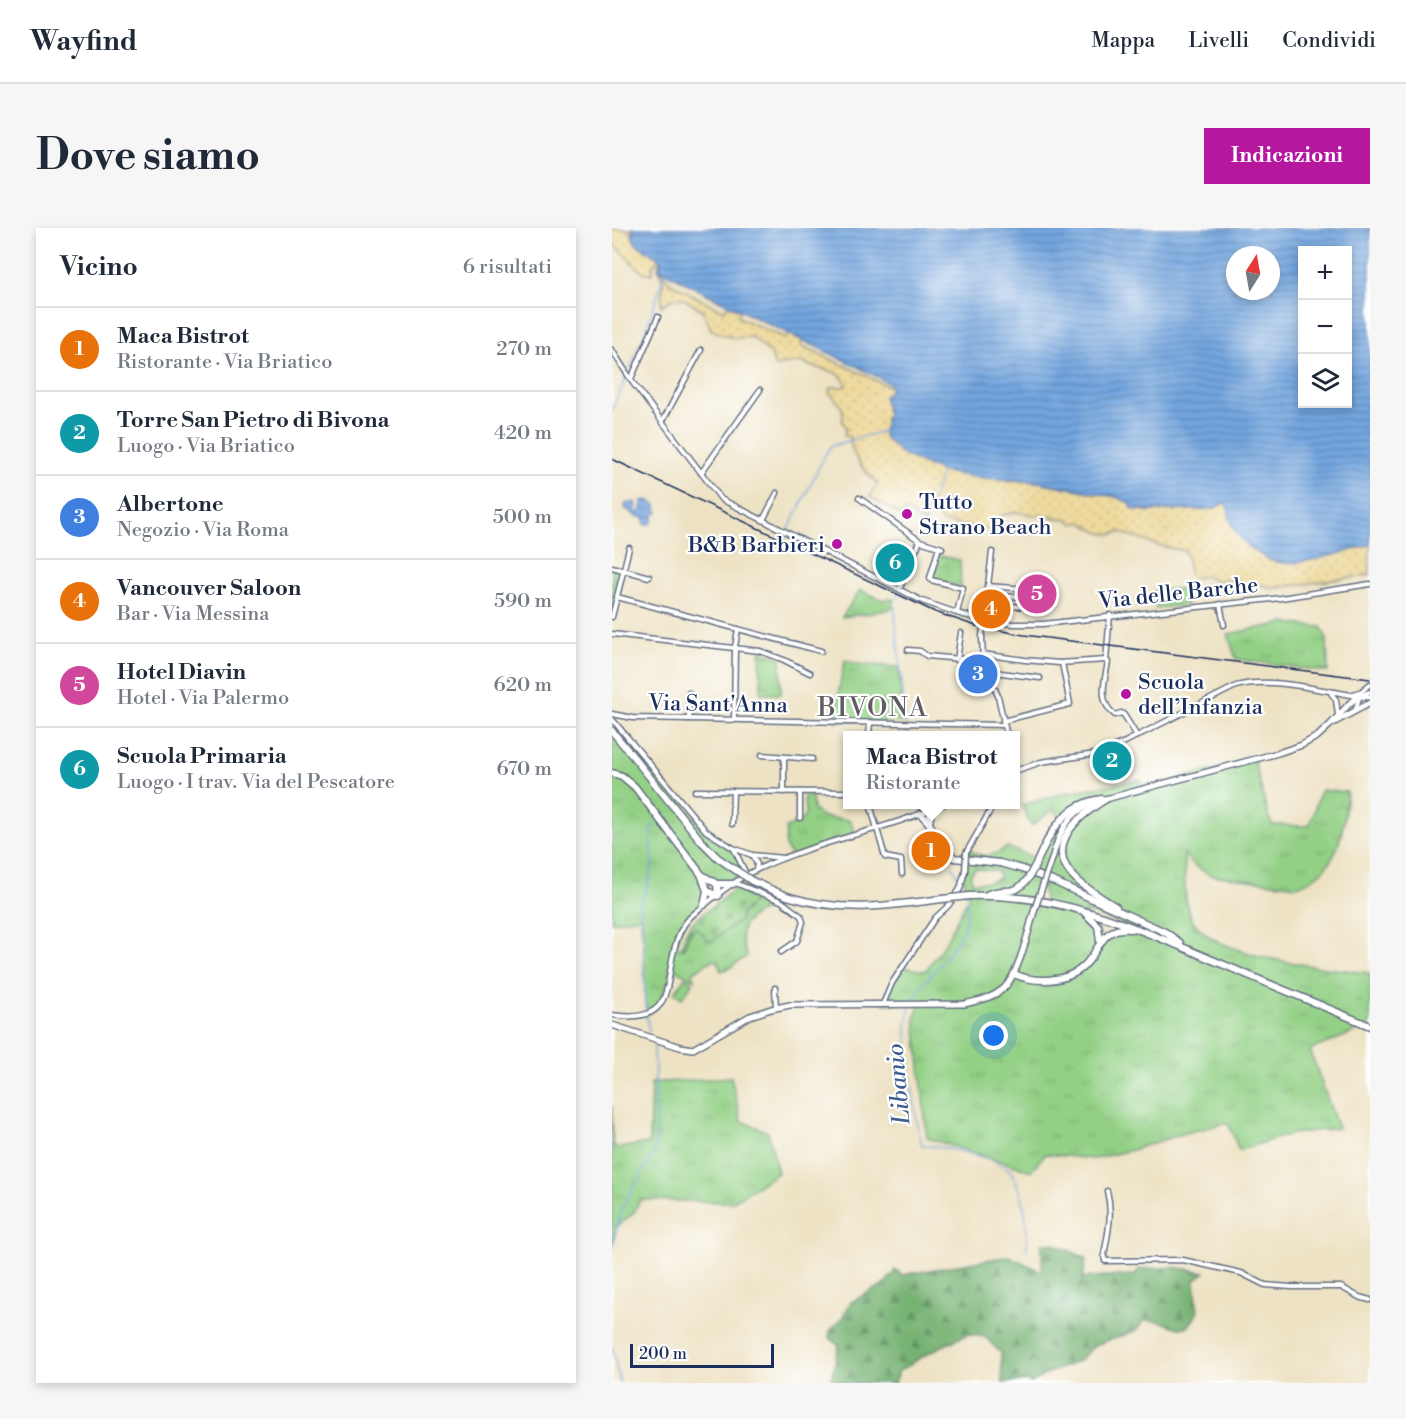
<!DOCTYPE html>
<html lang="it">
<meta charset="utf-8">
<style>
:root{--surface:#fff;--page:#f6f6f7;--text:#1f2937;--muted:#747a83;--line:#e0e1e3;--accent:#b5179e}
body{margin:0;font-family:"Libre Bodoni",serif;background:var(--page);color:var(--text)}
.controls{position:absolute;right:18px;top:18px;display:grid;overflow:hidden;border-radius:0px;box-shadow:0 3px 9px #0003}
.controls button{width:54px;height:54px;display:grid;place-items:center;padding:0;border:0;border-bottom:2px solid var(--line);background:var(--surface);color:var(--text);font:30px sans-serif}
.compass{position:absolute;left:614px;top:18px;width:54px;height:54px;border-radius:50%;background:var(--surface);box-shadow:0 3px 9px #0003;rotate:11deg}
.scale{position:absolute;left:18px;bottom:15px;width:144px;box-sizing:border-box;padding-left:6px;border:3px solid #1b2f5e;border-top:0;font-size:16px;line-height:21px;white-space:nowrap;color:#1b2f5e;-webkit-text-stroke:4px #fff;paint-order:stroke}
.you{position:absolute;left:382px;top:808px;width:21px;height:21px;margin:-15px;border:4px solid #fff;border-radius:50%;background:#1a73e8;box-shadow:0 0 0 9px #1a73e833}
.badge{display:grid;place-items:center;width:39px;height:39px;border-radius:50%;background:var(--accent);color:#fff;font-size:20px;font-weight:700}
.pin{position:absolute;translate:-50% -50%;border:3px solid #fff;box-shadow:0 2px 6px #0006}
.popup{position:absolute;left:231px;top:503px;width:177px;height:78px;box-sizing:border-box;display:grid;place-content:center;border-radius:0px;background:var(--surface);filter:drop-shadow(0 2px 4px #0005);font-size:20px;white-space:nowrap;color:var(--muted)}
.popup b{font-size:22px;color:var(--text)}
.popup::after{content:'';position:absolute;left:50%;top:100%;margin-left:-12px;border:12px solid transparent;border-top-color:var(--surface)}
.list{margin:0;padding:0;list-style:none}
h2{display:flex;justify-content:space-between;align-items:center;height:78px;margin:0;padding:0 24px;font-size:26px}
h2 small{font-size:20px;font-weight:400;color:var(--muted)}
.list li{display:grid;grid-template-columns:39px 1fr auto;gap:18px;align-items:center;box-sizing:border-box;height:84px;padding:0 24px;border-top:2px solid var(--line)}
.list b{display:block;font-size:22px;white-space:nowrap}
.list p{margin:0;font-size:20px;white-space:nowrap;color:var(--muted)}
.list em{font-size:20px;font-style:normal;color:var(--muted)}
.icon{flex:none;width:33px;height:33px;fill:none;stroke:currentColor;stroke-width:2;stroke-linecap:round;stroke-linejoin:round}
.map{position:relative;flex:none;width:758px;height:1155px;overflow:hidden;border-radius:0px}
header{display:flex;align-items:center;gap:36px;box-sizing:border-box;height:84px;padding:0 30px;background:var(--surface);border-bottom:2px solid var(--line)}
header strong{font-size:28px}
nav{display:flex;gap:33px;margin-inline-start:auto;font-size:21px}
.intro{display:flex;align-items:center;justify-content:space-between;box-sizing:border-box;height:144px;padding:0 36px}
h1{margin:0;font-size:42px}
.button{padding:15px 27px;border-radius:0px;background:var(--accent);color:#fff;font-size:21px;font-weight:700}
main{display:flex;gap:36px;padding:0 36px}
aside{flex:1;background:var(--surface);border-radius:0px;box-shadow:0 3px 9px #0003}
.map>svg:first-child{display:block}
</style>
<header>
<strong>Wayfind</strong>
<nav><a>Mappa</a><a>Livelli</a><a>Condividi</a></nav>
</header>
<div class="intro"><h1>Dove siamo</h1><a class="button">Indicazioni</a></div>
<main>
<aside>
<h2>Vicino<small>6 risultati</small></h2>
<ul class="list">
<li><span class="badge" style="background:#e8710a">1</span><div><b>Maca Bistrot</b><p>Ristorante · Via Briatico</p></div><em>270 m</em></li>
<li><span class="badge" style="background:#0f9aa8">2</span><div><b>Torre San Pietro di Bivona</b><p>Luogo · Via Briatico</p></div><em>420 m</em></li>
<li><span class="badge" style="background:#3f7fe0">3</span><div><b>Albertone</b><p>Negozio · Via Roma</p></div><em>500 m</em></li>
<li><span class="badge" style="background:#e8710a">4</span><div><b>Vancouver Saloon</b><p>Bar · Via Messina</p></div><em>590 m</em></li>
<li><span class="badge" style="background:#d1479c">5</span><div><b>Hotel Diavin</b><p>Hotel · Via Palermo</p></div><em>620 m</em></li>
<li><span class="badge" style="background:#0f9aa8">6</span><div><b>Scuola Primaria</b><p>Luogo · I trav. Via del Pescatore</p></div><em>670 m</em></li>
</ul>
</aside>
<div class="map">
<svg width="758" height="1155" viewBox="0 0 758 1155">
<defs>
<pattern id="grass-tufts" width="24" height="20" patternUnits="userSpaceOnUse" patternTransform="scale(1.5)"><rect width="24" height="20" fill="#93d085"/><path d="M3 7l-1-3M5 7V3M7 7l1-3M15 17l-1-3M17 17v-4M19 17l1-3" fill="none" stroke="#7eb375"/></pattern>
<pattern id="forest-firs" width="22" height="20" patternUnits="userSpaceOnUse" patternTransform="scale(1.5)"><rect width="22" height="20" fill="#76b272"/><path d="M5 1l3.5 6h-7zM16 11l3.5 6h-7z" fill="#609161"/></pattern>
<pattern id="sand-dots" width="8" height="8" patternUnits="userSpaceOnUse" patternTransform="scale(1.5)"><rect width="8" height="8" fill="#eeda9e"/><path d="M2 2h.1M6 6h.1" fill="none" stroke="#ccbb8a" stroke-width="1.8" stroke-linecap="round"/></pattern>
<pattern id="cemetery-stones" width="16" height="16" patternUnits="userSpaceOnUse" patternTransform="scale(1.5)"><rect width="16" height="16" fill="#93d085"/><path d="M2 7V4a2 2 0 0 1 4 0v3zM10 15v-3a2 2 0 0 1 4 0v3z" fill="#7eb375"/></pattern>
<pattern id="water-rules" width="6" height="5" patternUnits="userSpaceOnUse" patternTransform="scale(1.5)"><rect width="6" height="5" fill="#73a5de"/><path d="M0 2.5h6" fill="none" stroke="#5e87b7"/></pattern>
</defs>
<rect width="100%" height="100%" fill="#fff"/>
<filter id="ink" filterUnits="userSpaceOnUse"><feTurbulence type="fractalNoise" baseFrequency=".0167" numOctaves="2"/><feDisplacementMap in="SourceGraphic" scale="12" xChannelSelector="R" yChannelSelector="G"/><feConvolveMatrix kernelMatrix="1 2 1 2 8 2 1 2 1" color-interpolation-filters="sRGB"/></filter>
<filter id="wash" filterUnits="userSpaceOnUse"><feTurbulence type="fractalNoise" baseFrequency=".008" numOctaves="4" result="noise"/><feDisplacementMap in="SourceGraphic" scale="24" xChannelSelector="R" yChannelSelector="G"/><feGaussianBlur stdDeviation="1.35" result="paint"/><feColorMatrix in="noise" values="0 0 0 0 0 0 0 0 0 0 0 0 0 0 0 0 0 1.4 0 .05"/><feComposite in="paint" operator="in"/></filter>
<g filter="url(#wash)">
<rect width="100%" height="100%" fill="#ede2c3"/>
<g fill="url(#grass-tufts)" stroke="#578072" stroke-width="1.5" fill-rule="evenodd">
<path d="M324 327 348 332 349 359 319 352Z"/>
<path d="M0 339 11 342 0 389Z"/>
<path d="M248 362 271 372 281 371 282 380 260 385 230 389Z"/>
<path d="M672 395 709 399 715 411 716 444 624 431 616 406Z"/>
<path d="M148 423 169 430V466H149Z"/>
<path d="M233 432 246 436 287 439 291 494 224 493 227 461Z"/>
<path d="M0 502 45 546 94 603 121 620 133 644C121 663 107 657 90 647 98 678 93 672 75 692 69 698 67 710 64 719L72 720 77 706 84 699 128 687V657L176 677C147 681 117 692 135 728L119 739 109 743 105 733 100 732 83 743 81 747 83 752 60 740 48 776 37 786 33 775 32 716 28 689 0 694Z"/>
<path d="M642 531 656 588 661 597 697 598 709 562 735 564C731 603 729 643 685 658L598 647 583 638 572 626C574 647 570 676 581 693 607 732 715 740 758 745V798L698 822 726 900 679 906 627 922 616 895 573 905 520 922 481 931 433 926 419 943 315 910 303 789 307 776H271L280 755 292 739 313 743 332 717 357 668C350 654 349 634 357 620 367 632 383 628 395 619L423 630 436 605 449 589 441 582 419 598 410 577 456 564 528 552 532 560ZM363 641 385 643 388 650 377 654 361 655 358 647ZM431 658 432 674 423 680 417 671ZM472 683 523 701 496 706 488 712V705ZM530 702 553 704 574 721Z"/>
<path d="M192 568H200L201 582 212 589 238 592 244 606 180 628 173 618 174 600C197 589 193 593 192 568Z"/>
<path d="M119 849 129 893 156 904 166 945 120 974 28 972 22 984 5 999 0 1020V878L1 916 6 920 37 915 39 855Z"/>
</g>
<path fill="url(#forest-firs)" stroke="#487068" stroke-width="1.5" d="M430 1015 442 1016 474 1030 471 1051 476 1049 523 1047 527 1041 561 1039 593 1044 583 1052 586 1085 576 1099 566 1100 550 1094 533 1092 524 1103 483 1117 467 1133 436 1145 419 1155 415 1153 390 1155 389 1125 373 1109 356 1106 320 1123 287 1143 283 1155H218L227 1118 217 1110 218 1103 230 1090 239 1074 271 1057 282 1045V1042H285L290 1047 397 1028 427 1042H430Z"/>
<path fill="url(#sand-dots)" stroke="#84847e" stroke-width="1.5" d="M0 0 23 2V5L20 4 23 14 49 32 48 41 58 55 112 83 116 77 127 81V90L174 110 176 106 190 112 189 117 280 160 272 169 275 186 271 203 290 226 333 244 361 249 426 254 504 269 518 275 521 281 536 283 601 281 615 274 621 299 640 322 725 325 758 316V347L663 360 658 361 654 357 643 358 638 363 632 364 615 351 604 353 593 348 580 350C573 340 578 333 573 323L544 317 508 304C495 311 481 302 469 294L462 296 456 292 403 284 385 289 384 303 331 294 324 287 319 274 312 297 311 294 299 287 300 285 294 282 290 288 258 269 265 255C251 242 239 228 238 209L232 208 234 200 230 193C235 181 224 172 217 164L219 159H231L235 157C225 137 206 144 189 134 179 137 172 134 163 139L159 126 140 109 121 110 99 102 91 83 72 71 62 70 49 78 51 54 46 40 48 33 42 35 40 46 30 44 0 15Z"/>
<path fill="url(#cemetery-stones)" stroke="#578072" stroke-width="1.5" d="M128 657 142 673 128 687 129 692 98 714 84 699 77 706 71 720H69L74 703 82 693Z"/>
<g fill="#93d085" stroke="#578072" stroke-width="1.5">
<path d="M574 360 575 377 544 380 542 363Z"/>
<path d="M73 749 81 755 70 770 62 765Z"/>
</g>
<g fill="url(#water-rules)" stroke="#476a9e" stroke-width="1.5" fill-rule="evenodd">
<path d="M20 0H758V316C740 323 689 337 671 335 652 334 627 313 620 297 617 289 616 281 614 274L601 281 536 283 521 281 518 275 504 269 426 254 361 249 333 244 318 239 290 226 272 209 271 203 275 186 272 169 280 160 277 155C201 115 123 83 48 41L49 32 23 15 19 4 23 5V2ZM690 22H736V176H690ZM623 27H659V63H623Z"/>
<path d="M36 272 44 277 46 285 42 286 40 295 33 297 32 289 24 288 13 280V277L15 275 18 276 22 274 25 277 23 284 25 285 29 282 30 273Z"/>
</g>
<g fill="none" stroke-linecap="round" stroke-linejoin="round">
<g stroke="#73a5de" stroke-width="1.5">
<path d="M17 142 34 102 53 44"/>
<path d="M0 182 14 150"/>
<path d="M311 301 330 243"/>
<path d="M169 317 213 227 219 218 271 203"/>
<path d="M287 364 282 375 295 508"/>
<path d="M309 576 310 580"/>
<path d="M340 638 349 653"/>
<path d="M351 657 354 667"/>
<path d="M301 773C319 737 359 717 355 671"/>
<path d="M299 777C288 800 304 890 310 917 329 919 389 929 399 944 414 967 415 996 415 1022"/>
<path d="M37 804 33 775 32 716 28 675 34 662 41 637 39 603 43 595"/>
<path d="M0 1020 10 980 42 924 45 908 42 818"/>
<path d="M0 1119 8 1155"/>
</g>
</g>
</g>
<g filter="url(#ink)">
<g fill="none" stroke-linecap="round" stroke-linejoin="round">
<g stroke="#646e81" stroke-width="7">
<g id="street">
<path d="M0 122 21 155 109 271 310 373 348 386 376 393 402 396H431L669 370 758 356"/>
<path d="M19 151 46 89"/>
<path d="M50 194 89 122"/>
<path d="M89 245 148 162"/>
<path d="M247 270 308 313"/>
<path d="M151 292 165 265"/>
<path d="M327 319 318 350 319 352 351 360 345 385"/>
<path d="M380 324 370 408 371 433 386 468 395 508"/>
<path d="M0 339 37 349"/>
<path d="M375 358 418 361"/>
<path d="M288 360 308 313 330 320"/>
<path d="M374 368 423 369"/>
<path d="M5 369 209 423"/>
<path d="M608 376 612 397"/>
<path d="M373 377 422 379"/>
<path d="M0 389 17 320"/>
<path d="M0 406 148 423 172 432 198 445"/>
<path d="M296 422 308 423 315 428 371 433"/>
<path d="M370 426 413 432 447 435 494 432 496 434C493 452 485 474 503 487L509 485 512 487 525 508"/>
<path d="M345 432 349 405"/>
<path d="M494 432 498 387"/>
<path d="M374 443 428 450"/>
<path d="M719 465 724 472 726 487"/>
<path d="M741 466 750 463 758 456"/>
<path d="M748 468 757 464"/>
<path d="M743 483 748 467"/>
<path d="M0 486 21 490 391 497"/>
<path d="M0 491 94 603 121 620 140 627 171 630"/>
<path d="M77 491V465"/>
<path d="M122 491 123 419 126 401"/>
<path d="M391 493 458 476 450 435"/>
<path d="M257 508 258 494"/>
<path d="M150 527 200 531"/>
<path d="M172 529V564"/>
<path d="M403 543 429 534 483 526 513 514 624 458C660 448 709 463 746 468"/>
<path d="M83 563 235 564"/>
<path d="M188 564V590"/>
<path d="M258 576 273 629 289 632 290 646"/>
<path d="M306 576 307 578"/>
<path d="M120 596 121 563"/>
<path d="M122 621 133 644 131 646"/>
<path d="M354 625 382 576"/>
<path d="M140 627 145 636 144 642"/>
<path d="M123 655 169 673 189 688 191 694 185 713 169 724"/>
<path d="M163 760 164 780"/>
<path d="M271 776 280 755 323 690 336 678 348 661 353 643"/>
<path d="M0 787C72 798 48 746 68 704 73 693 80 687 89 680 104 667 128 649 146 641 205 613 272 603 332 576"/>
<path d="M495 963C501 985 496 1006 492 1027L493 1033 571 1032 629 1045 653 1057 679 1059H729L747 1069 758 1072"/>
</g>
</g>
<g stroke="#646e81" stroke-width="8">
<g id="secondary">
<path d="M720 495 737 476 747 468 758 469"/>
<path d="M490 572 666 525 690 517 706 508 719 496 758 475"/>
<path d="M440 631C447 605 455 585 482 575"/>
<path d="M0 797 68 819 81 821 138 788 159 781 178 777 352 776C366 773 381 770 392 760 407 746 417 700 423 680"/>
</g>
</g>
<g stroke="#646e81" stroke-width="9">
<g id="primary">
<path d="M0 503 23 531"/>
<path d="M0 545 10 548 23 559 89 646 95 663 92 677"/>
<path d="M494 571C465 589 429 619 465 652 477 663 491 670 504 679"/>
<path d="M309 586 317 595 326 612 342 630 388 635 410 641 443 654 553 704 568 715"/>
<path d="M317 595 319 582"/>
<path d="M425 634C438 603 454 575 490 571"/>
<path d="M90 647 105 656H121"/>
<path d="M140 653C152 658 165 665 178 669 232 685 275 678 330 671"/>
<path d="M95 663 106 668 105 656"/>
<path d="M376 666C396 659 402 670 417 649"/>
<path d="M357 668C442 664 522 698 598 731 651 753 705 776 758 798"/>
<path d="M473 685 486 698 488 713"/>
<path d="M402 746C422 755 455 755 472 738 490 720 488 698 520 701"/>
</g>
</g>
<use href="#street" stroke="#fff" stroke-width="4"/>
<use href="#secondary" stroke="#fff" stroke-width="5"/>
<use href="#primary" stroke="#fff" stroke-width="6"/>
<path stroke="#1b2f5e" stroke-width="1.5" d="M0 231 323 384 364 398 412 407 758 451"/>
<g stroke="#646e81" stroke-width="7" stroke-linecap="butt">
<path id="street-bridge" d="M353 643 354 625"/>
</g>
<g stroke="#646e81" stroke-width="8" stroke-linecap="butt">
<path id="secondary-bridge" d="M423 680 440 631"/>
</g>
<g stroke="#646e81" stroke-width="9" stroke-linecap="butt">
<g id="primary-bridge">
<path d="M23 531 90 614 106 630 140 653"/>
<path d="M417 649 425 634"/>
<path d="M330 671 357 668"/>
</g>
</g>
<use href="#street-bridge" stroke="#fff" stroke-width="4"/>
<use href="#secondary-bridge" stroke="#fff" stroke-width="5"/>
<use href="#primary-bridge" stroke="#fff" stroke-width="6"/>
</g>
</g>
<g fill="#b5179e" stroke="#fff" stroke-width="2">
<circle cx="295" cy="286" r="6"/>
<circle cx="225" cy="316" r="6"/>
<circle cx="514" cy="466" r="6"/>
</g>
<g text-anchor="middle" stroke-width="4.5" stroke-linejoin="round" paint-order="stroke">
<g font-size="22" fill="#1b2f5e" stroke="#fff" text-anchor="start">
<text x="307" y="281">Tutto<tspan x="307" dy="25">Strano Beach</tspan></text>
<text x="213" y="324" text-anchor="end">B&amp;B Barbieri</text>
<text x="526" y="461">Scuola<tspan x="526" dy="25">dell’Infanzia</tspan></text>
</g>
<g font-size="22" fill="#1b2f5e" stroke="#fff">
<text transform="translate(566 364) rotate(-6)" y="8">Via delle Barche</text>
<text transform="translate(106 475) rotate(1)" y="8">Via Sant'Anna</text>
</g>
<g font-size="24" font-style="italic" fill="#3e5e91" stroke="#fff">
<text transform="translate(286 856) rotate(-95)" y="8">Libanio</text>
</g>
<g font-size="26" letter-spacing="1.5" fill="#615b62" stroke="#fff">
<text x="261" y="488">BIVONA</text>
</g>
</g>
</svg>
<div class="controls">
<button>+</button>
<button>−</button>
<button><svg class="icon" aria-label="layers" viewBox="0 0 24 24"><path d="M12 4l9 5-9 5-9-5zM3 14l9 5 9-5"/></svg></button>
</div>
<svg class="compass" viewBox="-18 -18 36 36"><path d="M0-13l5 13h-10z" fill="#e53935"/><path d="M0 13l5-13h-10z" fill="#747a83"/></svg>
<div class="scale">200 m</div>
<div class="you"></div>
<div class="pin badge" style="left:319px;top:623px;background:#e8710a">1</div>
<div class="popup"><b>Maca Bistrot</b>Ristorante</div>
<div class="pin badge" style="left:500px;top:533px;background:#0f9aa8">2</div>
<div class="pin badge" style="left:366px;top:446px;background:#3f7fe0">3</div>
<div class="pin badge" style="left:379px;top:381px;background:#e8710a">4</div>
<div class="pin badge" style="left:425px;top:366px;background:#d1479c">5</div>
<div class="pin badge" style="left:283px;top:335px;background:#0f9aa8">6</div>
</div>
</main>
